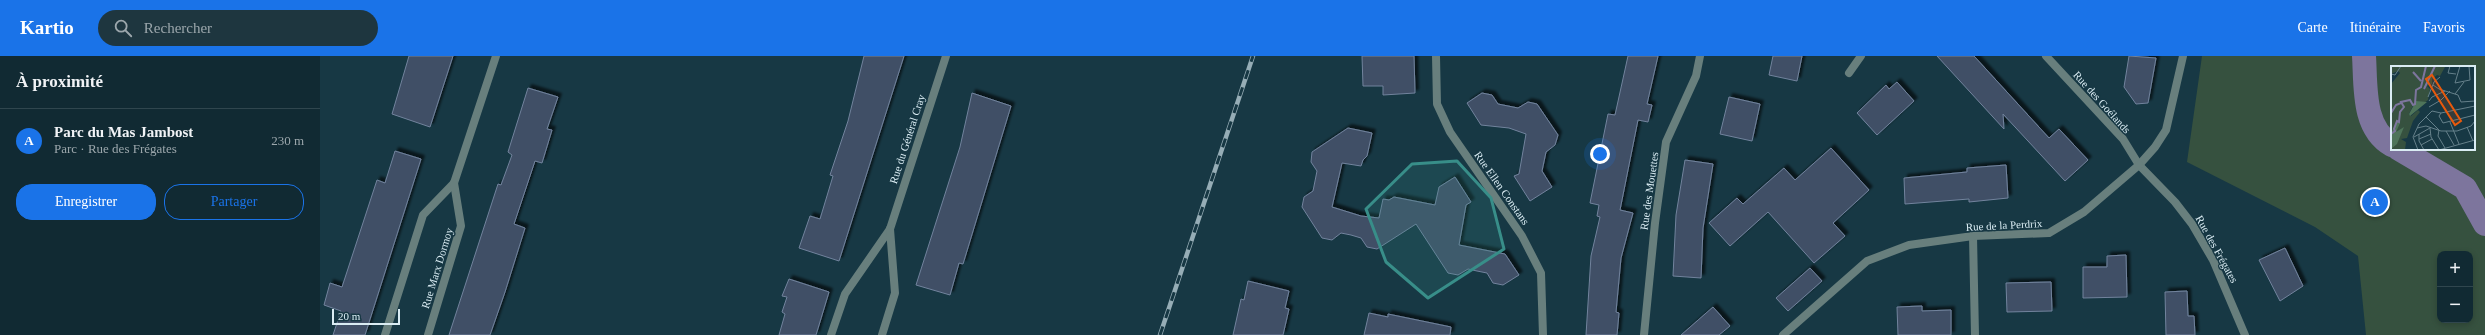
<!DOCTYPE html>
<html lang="fr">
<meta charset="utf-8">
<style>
:root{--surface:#112a33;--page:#1e363f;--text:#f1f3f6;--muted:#9ca7ac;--line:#30464e;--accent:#1a73e8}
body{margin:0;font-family:"Times New Roman",serif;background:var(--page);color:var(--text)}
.controls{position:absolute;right:12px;bottom:12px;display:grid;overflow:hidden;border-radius:8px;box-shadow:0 2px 6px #0003}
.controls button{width:36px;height:36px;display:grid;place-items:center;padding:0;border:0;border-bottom:1px solid var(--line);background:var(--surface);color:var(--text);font:20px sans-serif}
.scale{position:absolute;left:12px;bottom:10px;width:68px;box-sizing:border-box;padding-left:4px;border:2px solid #daecf3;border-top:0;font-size:11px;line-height:14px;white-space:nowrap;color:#daecf3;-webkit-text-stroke:3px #173844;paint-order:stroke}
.you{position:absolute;left:1280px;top:98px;width:14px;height:14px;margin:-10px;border:3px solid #fff;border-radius:50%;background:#1a73e8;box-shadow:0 0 0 6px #1a73e833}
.badge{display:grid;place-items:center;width:26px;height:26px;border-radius:50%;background:var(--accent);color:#fff;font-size:13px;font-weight:700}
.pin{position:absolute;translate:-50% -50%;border:2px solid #fff;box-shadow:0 1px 4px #0006}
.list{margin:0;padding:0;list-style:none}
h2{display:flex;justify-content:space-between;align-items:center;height:52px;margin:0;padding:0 16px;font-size:17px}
h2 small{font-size:13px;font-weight:400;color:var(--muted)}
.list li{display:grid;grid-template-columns:26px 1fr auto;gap:12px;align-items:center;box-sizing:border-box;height:64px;padding:0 16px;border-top:1px solid var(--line)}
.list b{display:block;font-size:15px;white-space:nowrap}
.list p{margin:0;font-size:13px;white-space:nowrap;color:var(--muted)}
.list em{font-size:13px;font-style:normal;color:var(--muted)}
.actions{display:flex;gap:8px;padding:12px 16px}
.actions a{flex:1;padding:9px 0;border:1px solid var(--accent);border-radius:16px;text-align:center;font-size:14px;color:var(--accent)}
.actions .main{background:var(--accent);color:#fff}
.icon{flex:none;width:22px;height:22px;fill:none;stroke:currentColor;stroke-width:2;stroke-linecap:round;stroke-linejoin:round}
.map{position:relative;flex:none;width:2165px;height:279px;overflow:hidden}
header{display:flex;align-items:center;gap:24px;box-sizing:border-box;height:56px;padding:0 20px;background:var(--accent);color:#fff}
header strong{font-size:19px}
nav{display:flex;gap:22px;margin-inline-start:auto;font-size:14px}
.search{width:280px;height:36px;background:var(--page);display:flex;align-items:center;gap:10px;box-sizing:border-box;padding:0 14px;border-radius:22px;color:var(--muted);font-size:15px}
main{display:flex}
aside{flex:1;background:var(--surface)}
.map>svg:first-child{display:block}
</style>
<header>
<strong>Kartio</strong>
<div class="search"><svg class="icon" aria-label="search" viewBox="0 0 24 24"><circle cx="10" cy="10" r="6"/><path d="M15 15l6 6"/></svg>Rechercher</div>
<nav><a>Carte</a><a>Itinéraire</a><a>Favoris</a></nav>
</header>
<main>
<aside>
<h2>À proximité<small></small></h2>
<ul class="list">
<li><span class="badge">A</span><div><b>Parc du Mas Jambost</b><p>Parc · Rue des Frégates</p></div><em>230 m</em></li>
</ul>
<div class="actions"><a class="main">Enregistrer</a><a>Partager</a></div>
</aside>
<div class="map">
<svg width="2165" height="279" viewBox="0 0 2165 279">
<defs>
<filter id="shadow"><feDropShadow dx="3.5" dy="-3.5" stdDeviation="1" flood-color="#0009"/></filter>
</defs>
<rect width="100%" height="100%" fill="#173844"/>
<path fill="#36513f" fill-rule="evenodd" d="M1882 0H2165V279H2046L2038 200 1995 171 1867 106ZM2072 11H2154V93H2072ZM2120 198H2150V264H2120Z"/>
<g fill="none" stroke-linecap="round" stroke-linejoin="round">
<g stroke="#7d759d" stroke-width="24">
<path d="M2044 0C2046 30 2042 72 2072 89"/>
<path d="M2079 93 2145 132 2165 168"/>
</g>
</g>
<g fill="#3f4f66" stroke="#72839d" filter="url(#shadow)">
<path d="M89 0H133L110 71 72 58Z"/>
<path d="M544 0H584L519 205 479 192 490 160 500 163 513 120 510 119 528 65Z"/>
<path d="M1042 0H1094L1095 37 1063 39V30H1043Z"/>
<path d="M1308 0H1338L1327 48 1332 49 1328 66 1318 64 1300 154 1313 157 1301 202 1296 256 1299 257 1297 279H1266L1271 200 1280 161 1277 160 1279 149 1270 147 1288 58 1295 59Z"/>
<path d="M1453 0H1482L1477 25 1449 19Z"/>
<path d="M1617 0H1654L1729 82 1739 73 1768 104 1745 125 1683 58 1684 73Z"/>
<path d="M1809 0 1836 2 1828 47 1816 48 1804 31Z"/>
<path d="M1577 26 1594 45 1557 79 1537 57 1566 29 1569 33Z"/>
<path d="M208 32 238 41 227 73 232 74 222 107 215 105 194 168 205 172 185 236 170 279H129L178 128 181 129 192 99 188 96Z"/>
<path d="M652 37 691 50 643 208 639 207 630 239 596 229 640 91Z"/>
<path d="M1162 37 1172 39 1178 48 1198 52 1208 46 1217 48 1238 79 1235 89 1226 96 1222 115 1232 131 1210 145 1194 120 1199 118 1206 78 1189 72 1161 69 1147 47Z"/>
<path d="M1409 41 1440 48 1432 85 1400 78Z"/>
<path d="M1028 72 1052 77 1047 100 1043 104 1041 110 1022 107 1012 151 1041 160 1059 162 1063 143 1069 144 1074 141 1115 149 1119 131 1135 121 1151 146 1146 149 1139 189 1185 198 1199 219 1183 229 1173 227 1167 217 1157 215 1148 213 1138 219 1128 217 1096 168 1057 193 1047 191 1041 182 1031 179 1021 177 1012 184 1002 182 982 151 984 141 993 135 997 115 991 106 992 96Z"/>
<path d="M1511 92 1549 134 1513 167 1525 180 1494 207 1448 156 1410 190 1389 167 1417 142 1423 148 1464 112 1475 124Z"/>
<path d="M75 95 101 103 45 279H13L21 255 4 249 10 227 22 231 57 124 65 127Z"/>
<path d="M1365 104 1393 108 1383 172 1381 222 1353 220 1356 159Z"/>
<path d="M1686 109 1688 142 1649 146V143L1585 148 1584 122 1647 116V112Z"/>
<path d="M1965 192 1983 230 1960 245 1939 204Z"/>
<path d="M1806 199 1807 241 1763 242V211H1787V200Z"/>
<path d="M1490 212 1502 225 1468 255 1456 242Z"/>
<path d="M469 223 509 236 496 279H459L465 258 462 256 467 241 462 240Z"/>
<path d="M928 225 969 235 965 252 969 253 963 279H913L921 243 924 244Z"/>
<path d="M1731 226 1732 255 1687 256 1686 227Z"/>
<path d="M1867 235 1868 260H1874L1875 279H1846L1845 236Z"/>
<path d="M1602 250V255L1631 254V279H1578L1577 251Z"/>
<path d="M1393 251 1410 270 1399 279H1361Z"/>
<path d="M1049 257 1068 261V258L1131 271 1130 279H1044Z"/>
</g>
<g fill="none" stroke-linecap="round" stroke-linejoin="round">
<g stroke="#687f7d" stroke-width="8">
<path d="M1116 0 1117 48 1130 76 1202 180 1221 217 1223 279"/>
<path d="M1726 0 1803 83 1819 109 1855 146 1872 168 1893 204 1925 279"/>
<path d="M1529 17 1541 0"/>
<path d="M1819 109 1835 91 1846 74 1863 0"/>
<path d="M1653 180 1655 279"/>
<path d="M65 279 103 159 134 127 176 0"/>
<path d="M108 279 141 170 134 127"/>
<path d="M511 279 525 238 570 173 626 0"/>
<path d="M562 279 575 237 570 173"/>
<path d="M1324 279 1335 167 1346 86 1376 20 1380 0"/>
</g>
<path stroke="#687f7d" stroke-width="8" d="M1463 279 1547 205 1589 189 1653 180 1729 177 1764 156 1819 109"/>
<g stroke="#96adb6" stroke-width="4.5">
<path id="rail" d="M840 279 933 0"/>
</g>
<use href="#rail" stroke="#173844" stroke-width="3" stroke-dasharray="9" stroke-linecap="butt"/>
</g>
<path fill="#388e89" fill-opacity="0.2" stroke="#388e89" stroke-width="3" stroke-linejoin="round" d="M1137 105 1171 142 1184 193 1108 242 1066 206 1046 153 1092 108Z"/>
<g text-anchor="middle" stroke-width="3" stroke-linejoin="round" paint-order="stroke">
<g font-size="11" fill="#daecf3" stroke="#173844">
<text transform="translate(1782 46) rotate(48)" y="4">Rue des Goélands</text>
<text transform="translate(587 83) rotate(-72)" y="4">Rue du Général Cray</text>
<text transform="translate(1182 132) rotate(55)" y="4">Rue Ellen Constans</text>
<text transform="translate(1329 135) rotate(-82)" y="4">Rue des Mouettes</text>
<text transform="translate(1684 169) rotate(-3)" y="4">Rue de la Perdrix</text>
<text transform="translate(1897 193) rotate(61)" y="4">Rue des Frégates</text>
<text transform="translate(117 212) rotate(-73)" y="4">Rue Marx Dormoy</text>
</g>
</g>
<g transform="translate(2071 10)">
<rect width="84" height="84" fill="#173844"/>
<path d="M0 0 54 1 49 10 46 9 41 13V18L36 20 39 23 37 34 33 37 24 35 18 48 20 50 27 44 29 46 22 55 16 72 10 73 15 76 14 84H0V18L9 7 7 5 0 8Z" fill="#36513f"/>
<path d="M25 35 36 36 19 50 18 48ZM6 55 9 57 5 66 13 61 6 78 0 83V67Z" fill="#4e745a"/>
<path fill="none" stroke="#7d759d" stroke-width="2" d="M22 6 30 15M33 23 44 0M0 47 5 39 10 37M0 68 4 65 3 63 6 55 8 56 9 46 13 41 10 36 19 34 22 39 24 38 25 24 30 21 35 0"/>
<path fill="none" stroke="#65808a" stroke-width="1" d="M59 0 57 7 65 8M69 0 64 17 79 14M78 0 79 14M0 8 4 9 10 0M42 19 48 23 67 29 70 36 84 35M64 28 73 16M37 31 43 16 49 11M38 35 41 31 54 25M38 41 50 34 59 25M50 47 48 50 52 57 84 49M50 47 84 40M35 51 48 64M59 56 68 78M76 61 82 75M26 62 35 60 50 65H66L80 60 84 55M39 62 40 71 48 84M48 64 47 70 54 82M55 65 63 79M28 68V75L33 84M23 71 39 62M28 73 40 68M30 79 41 73M27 84 22 71 28 58 41 45 50 47M48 84 84 74"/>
<path fill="#e8590c" fill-opacity="0.15" stroke="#e8590c" stroke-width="2" d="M41 9 70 55 64 59 35 13Z"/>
<rect width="84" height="84" fill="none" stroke="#daecf3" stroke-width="2"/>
</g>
</svg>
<div class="controls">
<button>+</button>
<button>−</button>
</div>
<div class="scale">20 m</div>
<div class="you"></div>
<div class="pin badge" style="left:2055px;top:146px">A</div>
</div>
</main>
